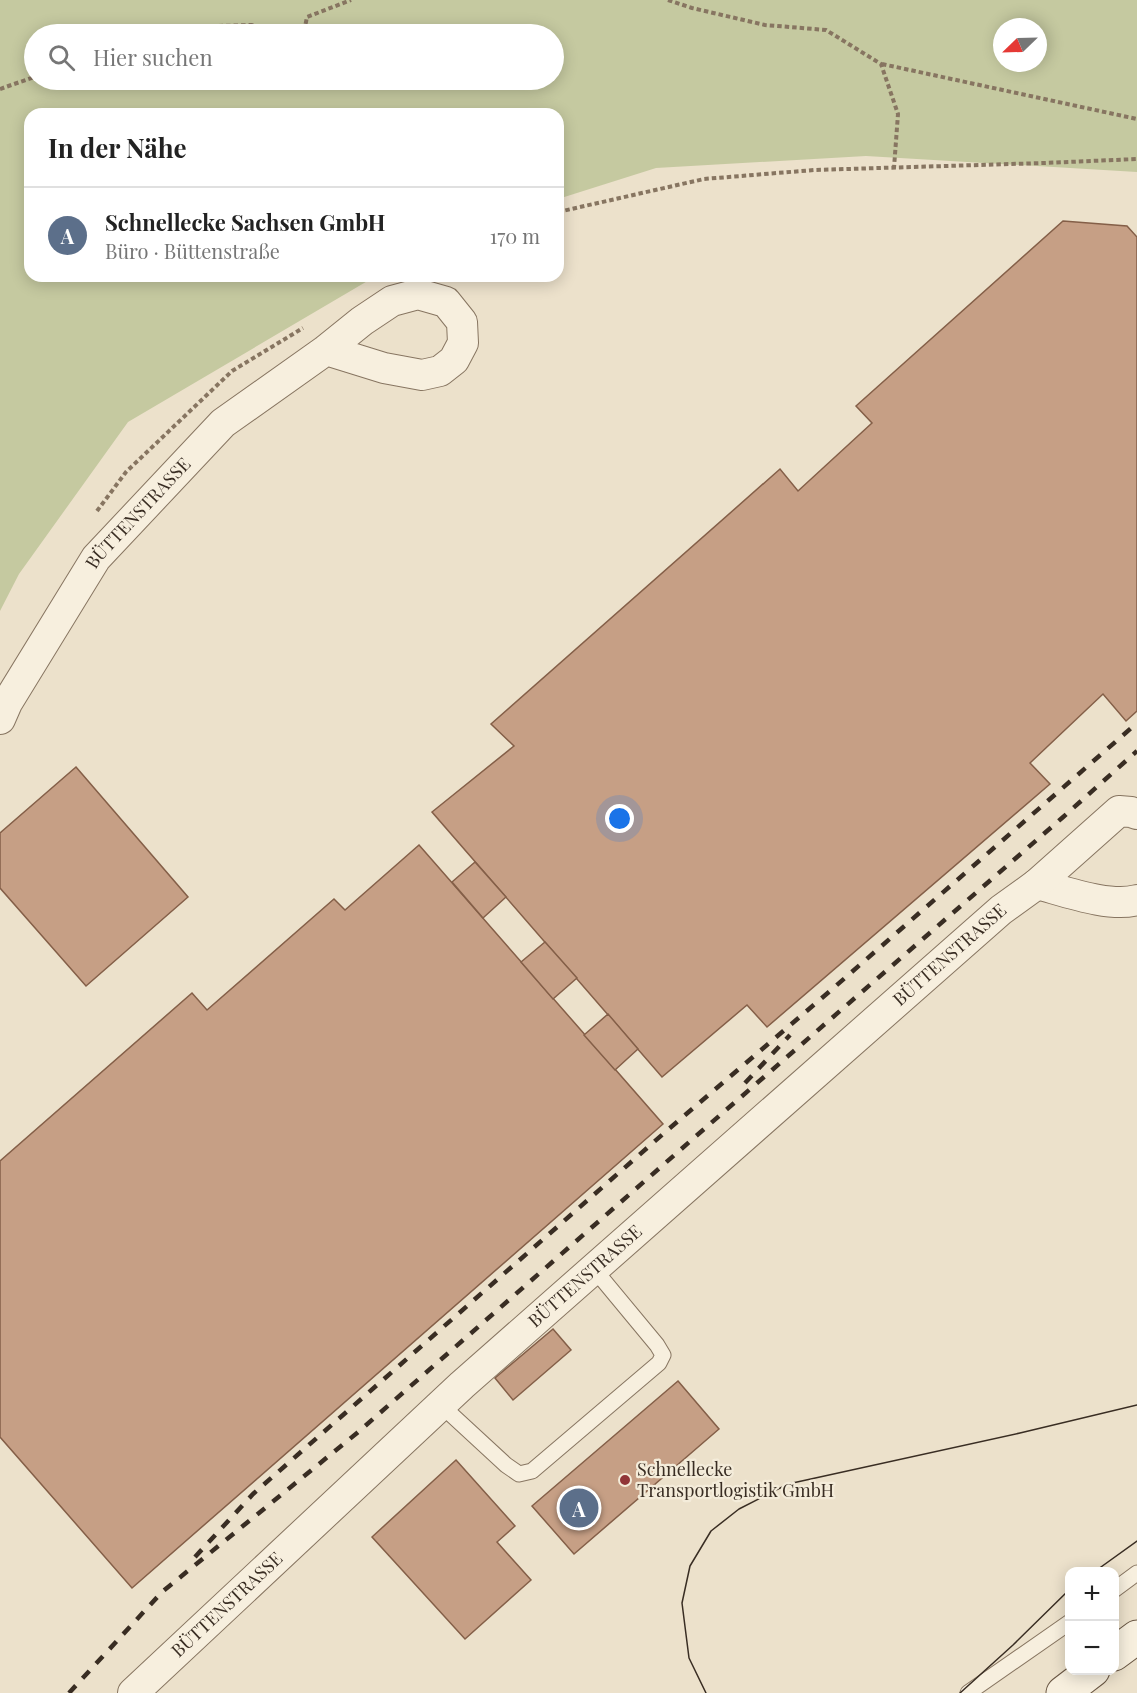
<!DOCTYPE html>
<html lang="de">
<meta charset="utf-8">
<style>
:root{--surface:#fff;--page:#f6f6f6;--text:#222;--muted:#767676;--line:#e0e0e0;--accent:#b45309}
body{margin:0;font-family:"Playfair Display",serif;background:var(--page);color:var(--text)}
.controls{position:absolute;right:18px;bottom:18px;display:grid;overflow:hidden;border-radius:12px;box-shadow:0 3px 15px #0003}
.controls button{width:54px;height:54px;display:grid;place-items:center;padding:0;border:0;border-bottom:2px solid var(--line);background:var(--surface);color:var(--text);font:30px sans-serif}
.compass{position:absolute;left:993px;top:18px;width:54px;height:54px;border-radius:50%;background:var(--surface);box-shadow:0 3px 15px #0003;rotate:247deg}
.you{position:absolute;left:620px;top:819px;width:21px;height:21px;margin:-15px;border:4px solid #fff;border-radius:50%;background:#1a73e8;box-shadow:0 0 0 9px #1a73e833}
.badge{display:grid;place-items:center;width:39px;height:39px;border-radius:50%;background:var(--accent);color:#fff;font-size:20px;font-weight:700}
.pin{position:absolute;translate:-50% -50%;border:3px solid #fff;box-shadow:0 2px 6px #0006}
.list{margin:0;padding:0;list-style:none}
h2{display:flex;justify-content:space-between;align-items:center;height:78px;margin:0;padding:0 24px;font-size:26px}
h2 small{font-size:20px;font-weight:400;color:var(--muted)}
.list li{display:grid;grid-template-columns:39px 1fr auto;gap:18px;align-items:center;box-sizing:border-box;height:96px;padding:0 24px;border-top:2px solid var(--line)}
.list b{display:block;font-size:22px;white-space:nowrap}
.list p{margin:0;font-size:20px;white-space:nowrap;color:var(--muted)}
.list em{font-size:20px;font-style:normal;color:var(--muted)}
.icon{flex:none;width:33px;height:33px;fill:none;stroke:currentColor;stroke-width:2;stroke-linecap:round;stroke-linejoin:round}
.map{position:relative;flex:none;width:1137px;height:1693px;overflow:hidden}
.search{position:absolute;background:var(--surface);box-shadow:0 3px 15px #0003;left:24px;top:24px;width:540px;height:66px;display:flex;align-items:center;gap:15px;box-sizing:border-box;padding:0 21px;border-radius:33px;color:var(--muted);font-size:22px}
.panel{position:absolute;background:var(--surface);box-shadow:0 3px 15px #0003;left:24px;top:108px;width:540px;height:174px;border-radius:18px}
.map>svg:first-child{display:block}
</style>
<div class="map">
<svg width="1137" height="1693" viewBox="0 0 1137 1693">
<rect width="100%" height="100%" fill="#ece1cb"/>
<path fill="#c5c9a0" fill-rule="evenodd" d="M0 0H1137V172L866 156 656 168 558 199V114H30V276H376L128 422 19 574 0 611ZM1002 27H1038V63H1002ZM34 34H554V80H34Z"/>
<g fill="#c69f85" stroke="#845f48" stroke-width="1.5">
<path d="M1063 221 1127 226 1137 237V711L1126 721 1103 694 1030 763 1050 784 767 1027 747 1005 662 1077 432 812 514 746 491 724 780 469 798 491 872 423 856 406Z"/>
<path d="M76 767 188 897 86 986 0 888V833Z"/>
<path d="M419 845 663 1124 132 1588 0 1437V1161L192 993 207 1010 334 899 345 910Z"/>
<path d="M475 862 506 897 483 918 452 882Z"/>
<path d="M545 942 577 978 553 999 521 962Z"/>
<path d="M608 1014 638 1049 615 1070 584 1035Z"/>
<path d="M553 1329 571 1350 513 1400 495 1378Z"/>
<path d="M678 1381 719 1429 574 1554 532 1506Z"/>
<path d="M456 1460 515 1526 497 1542 531 1580 465 1639 372 1537Z"/>
</g>
<g fill="none" stroke-linecap="round" stroke-linejoin="round">
<g stroke="#877561" stroke-width="17">
<g id="lane">
<path d="M441 1405 506 1465 519 1474 532 1471 659 1363 663 1355 657 1345 594 1269"/>
<path d="M1114 1590 1137 1573"/>
<path d="M968 1693 1070 1622"/>
</g>
</g>
<g stroke="#877561" stroke-width="32">
<g id="street">
<path id="s1" d="M0 719 7 703 96 558 223 423 326 350 362 321 392 301 418 294 446 302 462 322 463 343 454 360 440 371 422 375 384 368 326 350"/>
<path d="M1037 884C1064 891 1110 908 1137 900"/>
<path id="s2" d="M133 1693 462 1385 1001 910 1037 884 1119 811 1131 812 1137 814"/>
</g>
</g>
<g stroke="#695643" stroke-width="35">
<g id="secondary">
<path d="M1114 1654 1137 1637"/>
<path d="M1063 1693 1093 1670"/>
</g>
</g>
<g stroke="#877561" stroke-width="4" stroke-dasharray="4.5 3" stroke-linecap="butt">
<path d="M668 0 692 8 765 25 826 30 881 64 898 114 894 168"/>
<path d="M182 34 218 26 252 25 275 34"/>
<path d="M287 34 305 27 307 17 351 0"/>
<path d="M882 64 1137 119"/>
<path d="M0 89 34 77"/>
<path d="M558 212 704 179 814 170 1044 163 1137 159"/>
<path d="M97 511 126 472 232 371 303 328"/>
</g>
<use href="#lane" stroke="#f7efde" stroke-width="15"/>
<use href="#street" stroke="#f7efde" stroke-width="30"/>
<use href="#secondary" stroke="#f7efde" stroke-width="33"/>
<g stroke="#392d23" stroke-width="1.5">
<path d="M1094 1572 1137 1541"/>
<path d="M706 1693 689 1658 682 1603 690 1566 711 1531 739 1509 788 1484 1020 1433 1137 1405"/>
<path d="M960 1693 1013 1645 1070 1589"/>
</g>
<g stroke="#392d23" stroke-width="4.5" stroke-dasharray="10 10" stroke-linecap="butt">
<path d="M745 1083 790 1035"/>
<path d="M195 1557 253 1494 663 1134 830 991 1137 723"/>
<path d="M69 1693 162 1592 357 1433 703 1130 1062 818 1137 751"/>
</g>
</g>
<circle fill="#913638" stroke="#f4ecda" stroke-width="2" cx="625" cy="1480" r="6"/>
<g text-anchor="middle" stroke-width="4.5" stroke-linejoin="round" paint-order="stroke">
<g font-size="18" fill="#392d23" stroke="#f4ecda">
<text dy="6" stroke="none"><textPath href="#s1" startOffset="249">BÜTTENSTRASSE</textPath></text>
<text dy="6" stroke="none"><textPath href="#s2" startOffset="1101">BÜTTENSTRASSE</textPath></text>
<text dy="6" stroke="none"><textPath href="#s2" startOffset="615">BÜTTENSTRASSE</textPath></text>
<text dy="6" stroke="none"><textPath href="#s2" startOffset="129">BÜTTENSTRASSE</textPath></text>
</g>
<g font-size="18" fill="#392d23" stroke="#f4ecda" text-anchor="start">
<text x="637" y="1476">Schnellecke<tspan x="637" dy="21">Transportlogistik GmbH</tspan></text>
</g>
</g>
</svg>
<div class="controls">
<button>+</button>
<button>−</button>
</div>
<svg class="compass" viewBox="-18 -18 36 36"><path d="M0-13l5 13h-10z" fill="#e53935"/><path d="M0 13l5-13h-10z" fill="#767676"/></svg>
<div class="you"></div>
<div class="pin badge" style="left:579px;top:1508px;background:#5c6f8a">A</div>
<div class="search"><svg class="icon" aria-label="search" viewBox="0 0 24 24"><circle cx="10" cy="10" r="6"/><path d="M15 15l6 6"/></svg>Hier suchen</div>
<section class="panel">
<h2>In der Nähe<small></small></h2>
<ul class="list">
<li><span class="badge" style="background:#5c6f8a">A</span><div><b>Schnellecke Sachsen GmbH</b><p>Büro · Büttenstraße</p></div><em>170 m</em></li>
</ul>
</section>
</div>
